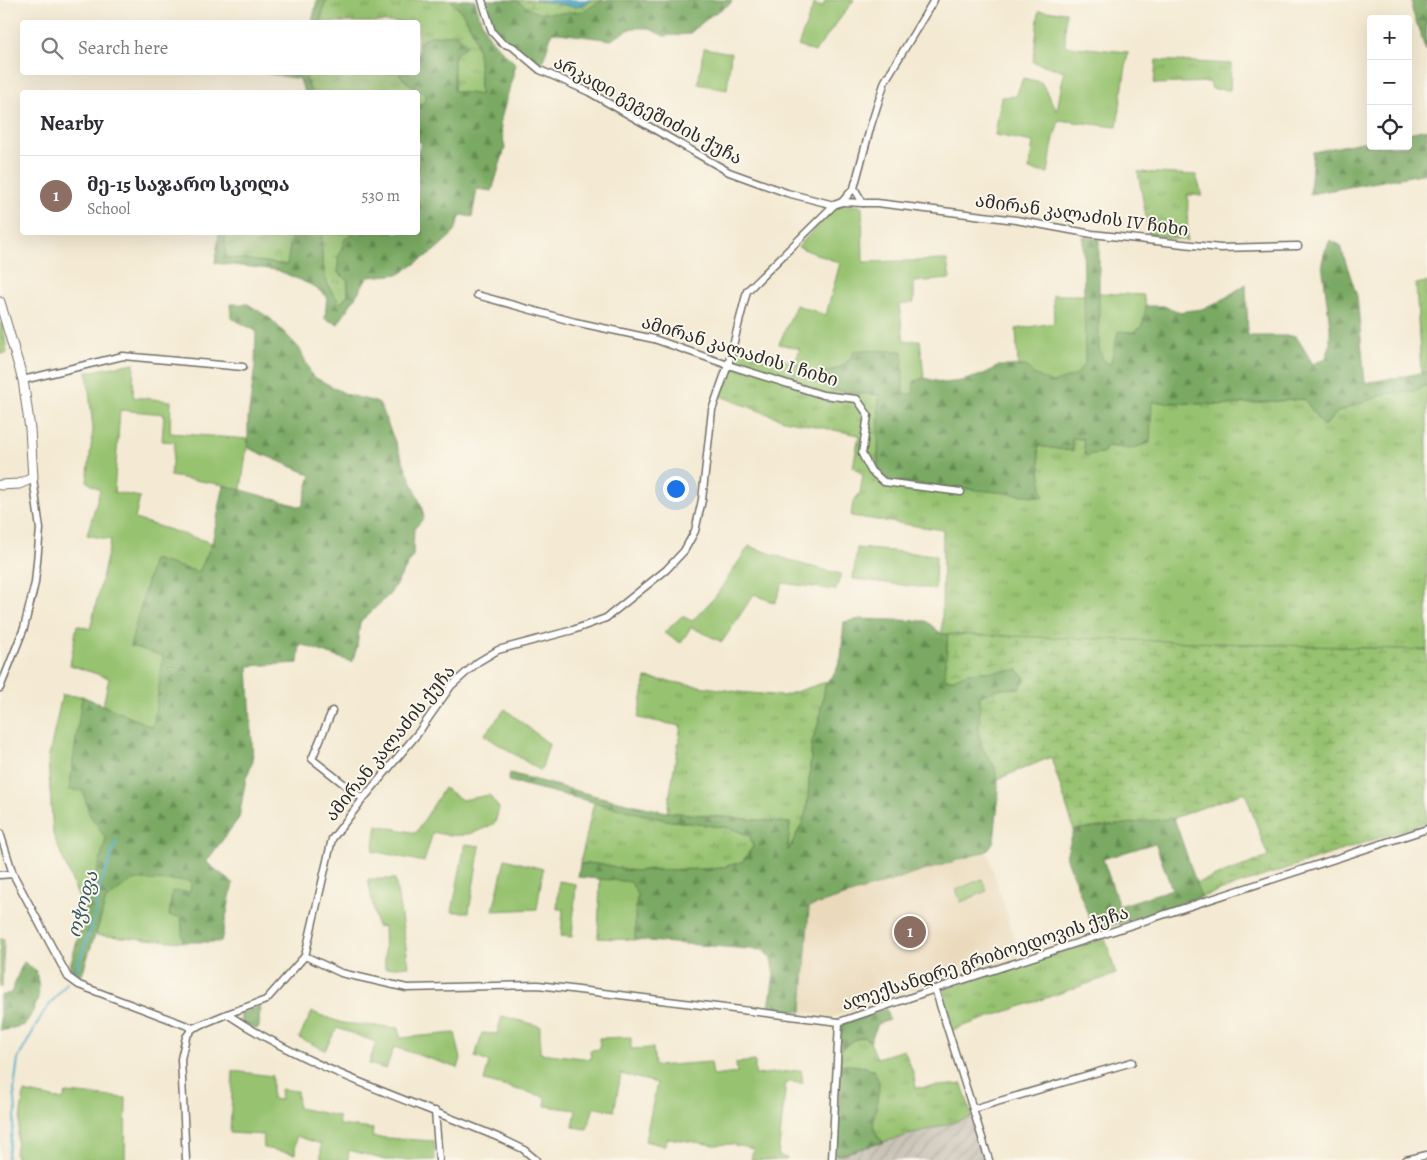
<!DOCTYPE html>
<meta charset="utf-8">
<style>
:root{--surface:#fff;--page:#f2f2f3;--text:#2b2b33;--muted:#7c7c81;--line:#e1e1e2;--accent:#0b8043}
body{margin:0;font-family:Alegreya,"Noto Serif Georgian",serif;background:var(--page);color:var(--text)}
.controls{position:absolute;right:15px;top:15px;display:grid;overflow:hidden;border-radius:5px;box-shadow:0 5px 20px #0002}
.controls button{width:45px;height:45px;display:grid;place-items:center;padding:0;border:0;border-bottom:1px solid var(--line);background:var(--surface);color:var(--text);font:25px sans-serif}
.you{position:absolute;left:675px;top:488px;width:18px;height:18px;margin:-12px;border:4px solid #fff;border-radius:50%;background:#1a73e8;box-shadow:0 0 0 8px #1a73e833}
.badge{display:grid;place-items:center;width:32px;height:32px;border-radius:50%;background:var(--accent);color:#fff;font-size:16px;font-weight:700}
.pin{position:absolute;translate:-50% -50%;border:2px solid #fff;box-shadow:0 1px 5px #0006}
.list{margin:0;padding:0;list-style:none}
h2{display:flex;justify-content:space-between;align-items:center;height:65px;margin:0;padding:0 20px;font-size:21px}
h2 small{font-size:16px;font-weight:400;color:var(--muted)}
.list li{display:grid;grid-template-columns:32px 1fr auto;gap:15px;align-items:center;box-sizing:border-box;height:80px;padding:0 20px;border-top:1px solid var(--line)}
.list b{display:block;font-size:19px;white-space:nowrap}
.list p{margin:0;font-size:16px;white-space:nowrap;color:var(--muted)}
.list em{font-size:16px;font-style:normal;color:var(--muted)}
.icon{flex:none;width:28px;height:28px;fill:none;stroke:currentColor;stroke-width:2;stroke-linecap:round;stroke-linejoin:round}
.map{position:relative;flex:none;width:1427px;height:1160px;overflow:hidden}
.search{position:absolute;background:var(--surface);box-shadow:0 5px 20px #0002;left:20px;top:20px;width:400px;height:55px;display:flex;align-items:center;gap:12px;box-sizing:border-box;padding:0 18px;border-radius:5px;color:var(--muted);font-size:19px}
.panel{position:absolute;background:var(--surface);box-shadow:0 5px 20px #0002;left:20px;top:90px;width:400px;height:145px;border-radius:5px}
.map>svg:first-child{display:block}
</style>
<div class="map">
<svg width="1427" height="1160" viewBox="0 0 1427 1160">
<defs>
<pattern id="industrial-furrows" width="10" height="10" patternUnits="userSpaceOnUse" patternTransform="scale(1.25)"><rect width="10" height="10" fill="#cac3b8"/><path d="M-1 1l2-2M0 10L10 0M9 11l2-2" fill="none" stroke="#aea89e"/></pattern>
<pattern id="grass-tufts" width="24" height="20" patternUnits="userSpaceOnUse" patternTransform="scale(1.25)"><rect width="24" height="20" fill="#97c370"/><path d="M3 7l-1-3M5 7V3M7 7l1-3M15 17l-1-3M17 17v-4M19 17l1-3" fill="none" stroke="#7b9f5c"/></pattern>
<pattern id="forest-firs" width="22" height="20" patternUnits="userSpaceOnUse" patternTransform="scale(1.25)"><rect width="22" height="20" fill="#79a962"/><path d="M5 1l3.5 6h-7zM16 11l3.5 6h-7z" fill="#638a51"/></pattern>
<pattern id="wetland-marsh" width="20" height="14" patternUnits="userSpaceOnUse" patternTransform="scale(1.25)"><rect width="20" height="14" fill="#97c370"/><path d="M1 5h8M5 5V1M11 12h8M15 12V8" fill="none" stroke="#7b9f5c"/></pattern>
<pattern id="water-rules" width="6" height="5" patternUnits="userSpaceOnUse" patternTransform="scale(1.25)"><rect width="6" height="5" fill="#4eaecd"/><path d="M0 2.5h6" fill="none" stroke="#418ea7"/></pattern>
</defs>
<rect width="100%" height="100%" fill="#fbf7ec"/>
<filter id="ink" filterUnits="userSpaceOnUse"><feTurbulence type="fractalNoise" baseFrequency=".02" numOctaves="2"/><feDisplacementMap in="SourceGraphic" scale="10" xChannelSelector="R" yChannelSelector="G"/><feConvolveMatrix kernelMatrix="1 2 1 2 8 2 1 2 1" color-interpolation-filters="sRGB"/></filter>
<filter id="wash" filterUnits="userSpaceOnUse"><feTurbulence type="fractalNoise" baseFrequency=".0096" numOctaves="4" result="noise"/><feDisplacementMap in="SourceGraphic" scale="20" xChannelSelector="R" yChannelSelector="G"/><feGaussianBlur stdDeviation="1.12" result="paint"/><feColorMatrix in="noise" values="0 0 0 0 0 0 0 0 0 0 0 0 0 0 0 0 0 1.4 0 .05"/><feComposite in="paint" operator="in"/></filter>
<g filter="url(#wash)">
<rect width="100%" height="100%" fill="#f4ead3"/>
<path fill="#ead9ba" d="M987 851 1020 956 831 1017 802 1012 809 907Z"/>
<path fill="url(#industrial-furrows)" d="M972 1117 985 1160H836V1155Z"/>
<g fill="url(#grass-tufts)" stroke="#61774e">
<path d="M326 0H450C480 27 480 58 480 96L454 91V56L430 36 418 43V22H320Z"/>
<path d="M1156 60 1231 64 1230 90 1212 89 1210 82 1154 84Z"/>
<path d="M308 73H399L404 80 427 96 423 103 418 104V92H311L306 80Z"/>
<path d="M1138 172 1196 175 1202 195H1188L1187 241 1149 234Z"/>
<path d="M227 233H292L288 265 226 257 225 240Z"/>
<path d="M322 233H355L345 239 348 294 341 303C321 284 321 258 322 233Z"/>
<path d="M1427 282V372L1421 373 1416 284Z"/>
<path d="M737 346 798 364 795 374 823 383 831 390 879 395 878 470 1042 497 1037 446 1073 451 1072 438 1084 439 1085 455 1108 446 1129 449 1149 443 1151 402 1226 405 1304 399 1324 426 1338 412 1360 403 1390 393 1413 391 1427 385V650L942 634 943 530 851 516 853 502 860 493 863 475 853 467 859 435 784 420 720 396Z"/>
<path d="M646 678 739 692 783 696 826 682 818 725 812 742 807 808 802 824 787 852 790 823 667 812 681 726 638 718Z"/>
<path d="M594 802 665 820 730 828 750 836 753 847 742 862 715 869 644 870 635 872 602 864H580Z"/>
<path d="M1105 938 1116 974 952 1030 943 995 945 989Z"/>
<path d="M864 1037 870 1042 877 1058 904 1050 913 1072 916 1088 962 1084 972 1117 884 1142C865 1129 878 1120 876 1102 874 1090 869 1078 866 1067L840 1064V1050L854 1040Z"/>
</g>
<g fill="url(#forest-firs)" stroke="#526a46" fill-rule="evenodd">
<path d="M317 0H326L320 22H312Z"/>
<path d="M450 0H475C484 35 490 40 516 64L500 123 505 148 492 191 477 189 472 217 461 215 454 233 434 251 400 274 368 277 338 324 325 319 327 296 311 285 277 270 215 263 219 233H227L225 240 226 257 287 265 292 233H322C321 257 321 285 341 303L348 294V280L338 273V258L345 239 355 233 418 232V151L422 143 418 141V104L423 103 427 96 404 80 399 73 418 72V43L430 36 457 34 467 45 454 56V91L480 95C480 58 480 26 450 0Z"/>
<path d="M485 0H516L528 8 562 13 583 11 603 0H732L730 4 710 16 689 34 664 36 648 28H632L611 40 552 32 542 65 517 46 502 40 495 33Z"/>
<path d="M1412 0H1427L1426 51 1412 10Z"/>
<path d="M263 73H308L306 80 311 92H304L300 79Z"/>
<path d="M1427 129V173L1310 194 1313 152 1371 140V146H1408V133Z"/>
<path d="M1083 237 1099 239V349L1110 364 1118 331 1132 332 1142 327 1146 306H1164L1177 312 1202 309 1216 304 1246 284 1248 336H1296L1313 364 1326 358 1330 345V327L1322 263 1325 251 1330 240 1340 245 1357 296 1365 383 1427 372V385L1413 391 1390 393 1360 403 1338 412 1323 426 1304 399 1226 405 1152 402 1150 443 1129 449 1108 446 1103 453 1085 455 1083 439 1072 438 1073 451 1038 446 1043 497 892 481 878 471 879 395 831 390 823 383V372C840 369 848 367 855 350L903 351V394L914 381 924 378 944 383 961 381 982 375 999 366H1026L1034 374 1085 363Z"/>
<path d="M230 304H248L271 319 300 349 312 376 346 394 379 403 422 507 424 518 414 529 413 556 390 594 360 622 357 647 352 662 300 644 298 663 248 666 253 761 246 778 239 818 206 862 233 883 221 942H183L181 917H169L172 891 191 881 106 900 80 981 69 969 106 839 89 814 83 792 69 790 82 696 153 727 130 646 153 559 199 572 212 543 224 485 302 507 311 475 248 448V419L255 366 256 331 231 318Z"/>
<path d="M860 619 926 621 942 634H948L945 679H953L967 673 1018 670 1026 679 1020 688 999 689 980 696 979 735 982 747 994 766 998 779V802L994 841 987 851 809 907 802 1012 769 1009 774 974 771 959 763 950 635 940V915L637 895 631 882 578 877 580 864C587 864 594 863 600 864 615 865 628 873 644 870L715 869 742 862 753 847 750 836 730 828 665 820 508 781 510 773 596 796 667 812 790 823 788 851 802 824 807 808 812 742 818 725 826 682 835 673 841 658 844 622Z"/>
<path d="M1174 818 1201 897 1094 931 1066 856 1074 830ZM1155 843 1172 889 1119 906 1103 859Z"/>
<path d="M24 962 36 971C42 997 38 1003 25 1025L5 1030H0V996L11 993C16 982 18 972 24 962Z"/>
<path d="M258 1007H260L259 1027 256 1029 241 1021 240 1014Z"/>
<path d="M886 1009 889 1020 878 1024 870 1042 864 1037 854 1040 840 1050 842 1024Z"/>
<path d="M840 1064 866 1067 874 1070C876 1074 878 1080 879 1085 879 1107 863 1127 884 1142L836 1156Z"/>
</g>
<g fill="url(#wetland-marsh)" stroke="#61774e">
<path d="M516 0H535L576 7 592 0H603L583 11 562 13H538L528 8Z"/>
<path d="M948 634 1427 650V822L1201 897 1196 883 1268 857 1245 792 1174 818 1074 830 1051 757 998 779 994 766 982 747 979 735 980 696 999 689 1020 688 1026 679 1018 670 967 673 953 679H945Z"/>
</g>
<g fill="#97c370" stroke="#61774e">
<path d="M826 0H854L815 52 798 46 814 4 822 7Z"/>
<path d="M1039 11 1066 12 1065 46 1128 52 1117 127 1059 120 1053 142 1048 173 1029 170 1033 142 995 135 1001 97 1016 96 1023 78 1041 82 1057 111 1064 71 1033 62Z"/>
<path d="M704 48 731 53 727 90 698 84Z"/>
<path d="M840 205 862 206 863 262 947 260 950 279 914 282V302L899 305 904 341 920 340 924 378 914 381 913 394H903V351L855 350C848 365 839 369 823 372V383L795 374 798 364 795 363 800 349 779 344 796 305 826 315 840 263 798 247 826 216Z"/>
<path d="M1099 293 1143 295 1146 306 1142 327 1132 332 1118 331 1110 365 1103 359 1099 349Z"/>
<path d="M1053 295H1084L1085 363 1076 375 1052 383 1034 374 1026 366H1018L1016 329 1054 323Z"/>
<path d="M3 323 7 353 0 354V324Z"/>
<path d="M134 363 133 397 171 401 170 433 248 439 241 490 224 485 170 476 175 442 162 441 164 414 120 410 114 492 140 497 135 519 212 543 199 572 153 559 130 646 163 656 153 727 103 705 109 678 70 665 77 625 90 629 111 540 87 535 100 490 87 482 93 429 87 372Z"/>
<path d="M749 546 804 565 841 574 836 590 783 583 775 603 754 594 722 642 691 627 681 643 664 633 682 616 692 621 715 597Z"/>
<path d="M857 548 936 555 935 589 853 579Z"/>
<path d="M62 695 82 696 69 790 83 791 89 814 106 839 85 913 53 834 48 760Z"/>
<path d="M505 709 549 744 541 771 484 735Z"/>
<path d="M444 788 462 800 489 795 499 808 495 823C473 835 457 839 433 832L424 862 373 851 377 825 416 833Z"/>
<path d="M465 844 480 846 469 912H452Z"/>
<path d="M505 859 543 869 537 909 493 911Z"/>
<path d="M368 879H395L409 966 385 968 384 926 377 927Z"/>
<path d="M600 879 631 882 637 895 635 915V940L598 938Z"/>
<path d="M982 879 987 891 961 902 956 890Z"/>
<path d="M133 880 191 881 190 892 172 891 169 916 181 917 183 942 96 935 106 900Z"/>
<path d="M559 881 576 884 572 937 561 936 563 909H557Z"/>
<path d="M0 939H4L2 987H0Z"/>
<path d="M312 1012 342 1023 399 1028 400 1038 455 1033 461 1059 458 1068 394 1047 386 1069 369 1064 376 1042 337 1028 325 1050 299 1038Z"/>
<path d="M502 1016 540 1026V1053L591 1059 590 1050 600 1049 599 1038 631 1037V1049L653 1048 655 1066 711 1062 713 1076 737 1073 736 1063 755 1061V1075L801 1070 803 1083 786 1082 778 1156 787 1158 786 1160H751L753 1149 731 1144 714 1145 668 1138 664 1146 645 1141 657 1083 621 1074 614 1111 594 1107 587 1129 573 1127 576 1110 545 1106 546 1097 484 1081 489 1062 475 1057 482 1033 497 1034Z"/>
<path d="M233 1071 272 1076V1099L281 1100 280 1089 297 1091 298 1108 338 1116 339 1125 373 1129 372 1137 434 1141 435 1160H385L349 1150 348 1160H325L321 1159V1144L296 1136 295 1154 264 1148 263 1135 230 1133Z"/>
<path d="M24 1092 63 1100 66 1093 126 1098 125 1160H17L15 1154Z"/>
</g>
<path fill="url(#water-rules)" stroke="#3c6c7c" d="M535 0H592L576 7Z"/>
<g fill="none" stroke-linecap="round" stroke-linejoin="round">
<g stroke="#4eaecd" stroke-width="2">
<path d="M74 975 94 920 100 887 117 840"/>
<path d="M7 1160 16 1111 14 1089 18 1059 43 1013 67 983"/>
</g>
</g>
</g>
<g filter="url(#ink)">
<g fill="none" stroke-linecap="round" stroke-linejoin="round">
<g stroke="#716e66" stroke-width="9">
<g id="street">
<path d="M482 0 492 32 502 43 513 47 540 70 589 92 729 172 787 193 834 205"/>
<path d="M854 188 863 203H877L1016 220 1092 234 1220 248 1298 246"/>
<path d="M842 202 863 203"/>
<path d="M477 295 575 322 654 339 728 365 823 395 857 399 868 415 862 454 871 471 884 482 961 492"/>
<path d="M23 380 123 356 243 367"/>
<path d="M0 688 24 628 35 583 40 529 33 478"/>
<path d="M332 711 312 759 363 799"/>
<path d="M0 833 13 874 68 977 79 985 193 1028"/>
<path d="M0 875 13 874"/>
<path d="M305 956 341 973 407 988 538 985 839 1022 935 989 1427 829"/>
<path d="M935 989 989 1160"/>
<path d="M227 1014C311 1070 410 1100 502 1139L523 1149 536 1160"/>
<path d="M973 1109 1132 1062"/>
<path d="M435 1111 439 1160"/>
<path d="M186 1160 181 1059 186 1037 193 1028 227 1014 266 1000 305 956 332 839 363 799 418 733 451 686 478 662 498 650 573 630 606 618 666 570 684 551 695 531 702 500 712 410 728 365 747 291 834 205 842 202 854 188 871 125 885 81 934 0"/>
<path d="M832 1160 839 1022"/>
<path d="M1406 1160 1427 1155"/>
</g>
</g>
<g stroke="#716e66" stroke-width="11">
<path id="secondary" d="M0 302 23 380 30 429 33 478 19 484 0 485"/>
</g>
<use href="#street" stroke="#fff" stroke-width="6"/>
<use href="#secondary" stroke="#fff" stroke-width="9"/>
</g>
</g>
<g text-anchor="middle" stroke-width="4" stroke-linejoin="round" paint-order="stroke">
<g font-size="18" fill="#2b2b2b" stroke="#fbf7ec">
<text transform="translate(648 110) rotate(28)" y="6">არკადი გეგეშიძის ქუჩა</text>
<text transform="translate(1082 215) rotate(8)" y="6">ამირან კალაძის IV ჩიხი</text>
<text transform="translate(740 351) rotate(17)" y="6">ამირან კალაძის I ჩიხი</text>
<text transform="translate(390 743) rotate(-51)" y="6">ამირან კალაძის ქუჩა</text>
<text transform="translate(985 958) rotate(-18)" y="6">ალექსანდრე გრიბოედოვის ქუჩა</text>
</g>
<g font-size="19" font-style="italic" fill="#375964" stroke="#fbf7ec">
<text transform="translate(82 904) rotate(-74)" y="7">ოჭოფა</text>
</g>
</g>
</svg>
<div class="controls">
<button>+</button>
<button>−</button>
<button><svg class="icon" aria-label="locate" viewBox="0 0 24 24"><circle cx="12" cy="12" r="6"/><path d="M12 2v4M12 18v4M2 12h4M18 12h4"/></svg></button>
</div>
<div class="you"></div>
<div class="pin badge" style="left:910px;top:932px;background:#8d6e63">1</div>
<div class="search"><svg class="icon" aria-label="search" viewBox="0 0 24 24"><circle cx="10" cy="10" r="6"/><path d="M15 15l6 6"/></svg>Search here</div>
<section class="panel">
<h2>Nearby<small></small></h2>
<ul class="list">
<li><span class="badge" style="background:#8d6e63">1</span><div><b>მე-15 საჯარო სკოლა</b><p>School</p></div><em>530 m</em></li>
</ul>
</section>
</div>
